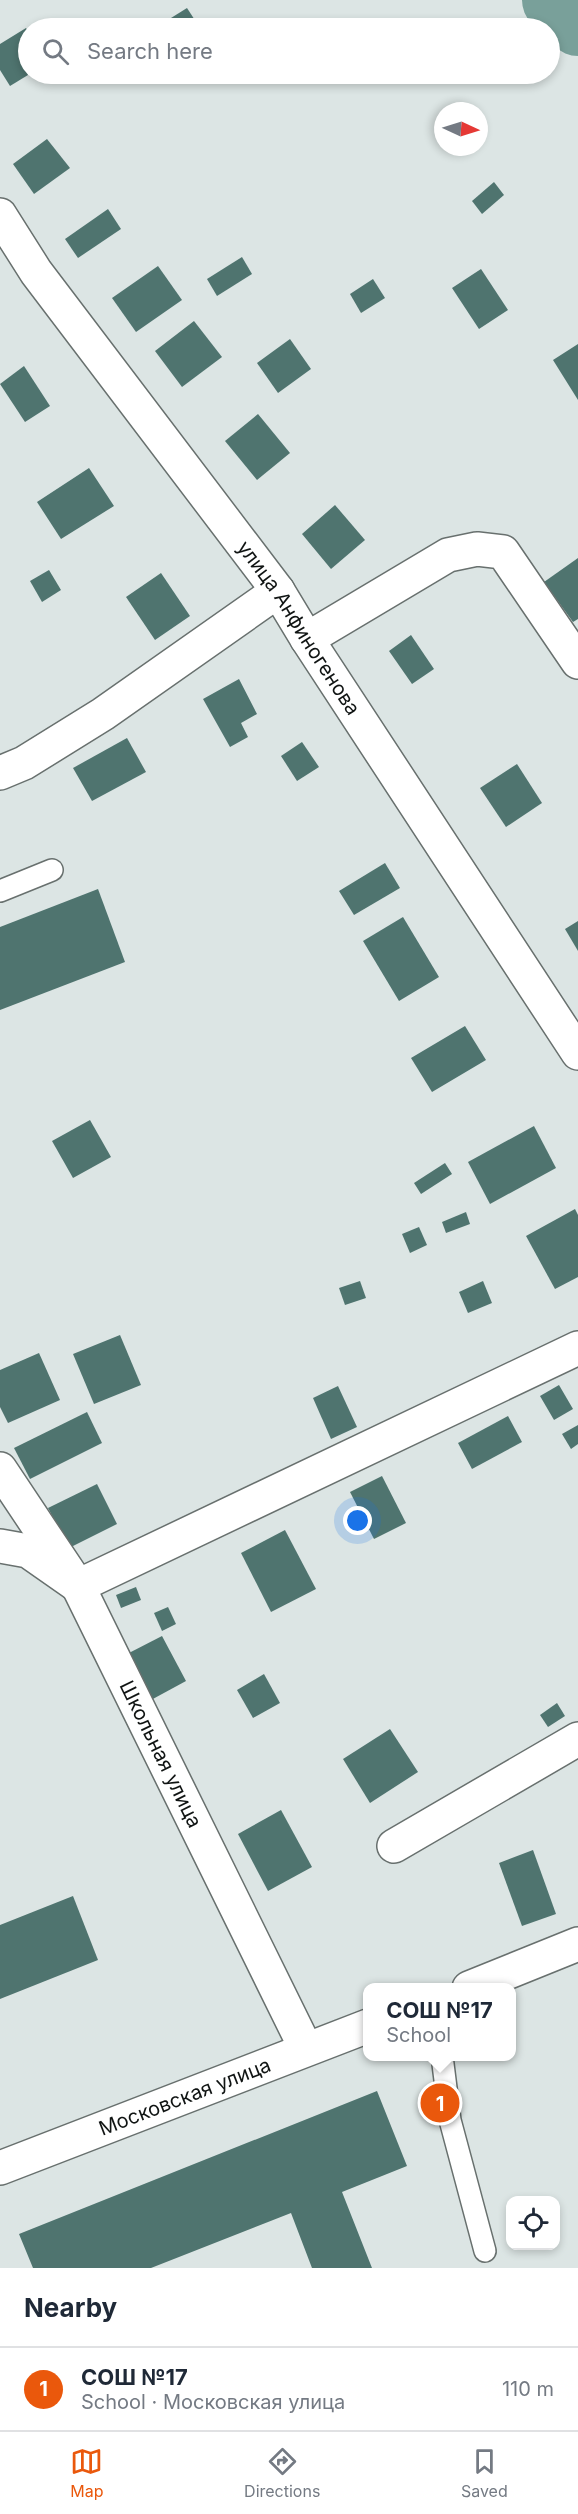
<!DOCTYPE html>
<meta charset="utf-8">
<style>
:root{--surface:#fff;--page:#f2f2f3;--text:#1f2937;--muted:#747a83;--line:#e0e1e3;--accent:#ea580c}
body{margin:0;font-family:Inter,sans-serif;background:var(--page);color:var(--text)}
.controls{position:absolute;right:18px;bottom:18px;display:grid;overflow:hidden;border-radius:12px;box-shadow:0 3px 9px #0003}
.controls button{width:54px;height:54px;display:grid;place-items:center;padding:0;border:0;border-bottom:2px solid var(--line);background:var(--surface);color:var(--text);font:30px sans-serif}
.compass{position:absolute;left:434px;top:102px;width:54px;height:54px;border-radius:50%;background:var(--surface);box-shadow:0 3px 9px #0003;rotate:94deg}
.you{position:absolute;left:358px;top:1521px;width:21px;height:21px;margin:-15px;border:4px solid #fff;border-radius:50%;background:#1a73e8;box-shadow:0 0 0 9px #1a73e833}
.badge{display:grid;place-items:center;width:39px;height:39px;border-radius:50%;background:var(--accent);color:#fff;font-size:20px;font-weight:700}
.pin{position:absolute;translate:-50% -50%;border:3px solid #fff;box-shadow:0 2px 6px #0006}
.popup{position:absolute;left:363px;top:1983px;width:153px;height:78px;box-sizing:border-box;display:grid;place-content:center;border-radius:12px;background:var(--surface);filter:drop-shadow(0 2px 4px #0005);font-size:20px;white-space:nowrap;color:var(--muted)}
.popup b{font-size:22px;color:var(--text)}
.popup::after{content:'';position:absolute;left:50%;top:100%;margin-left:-12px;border:12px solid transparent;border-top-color:var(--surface)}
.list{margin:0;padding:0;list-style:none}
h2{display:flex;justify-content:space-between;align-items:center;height:78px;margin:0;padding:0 24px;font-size:26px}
h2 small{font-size:20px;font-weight:400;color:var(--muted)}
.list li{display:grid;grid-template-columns:39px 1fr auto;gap:18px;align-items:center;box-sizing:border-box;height:84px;padding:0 24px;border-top:2px solid var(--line)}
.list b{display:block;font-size:22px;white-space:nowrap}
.list p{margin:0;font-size:20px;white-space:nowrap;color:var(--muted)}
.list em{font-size:20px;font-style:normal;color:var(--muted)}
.icon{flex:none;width:33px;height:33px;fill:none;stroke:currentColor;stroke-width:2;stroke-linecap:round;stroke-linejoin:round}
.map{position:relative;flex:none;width:578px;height:2268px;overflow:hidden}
.search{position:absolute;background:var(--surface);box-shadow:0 3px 9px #0003;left:18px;right:18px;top:18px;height:66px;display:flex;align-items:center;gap:15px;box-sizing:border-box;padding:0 21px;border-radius:33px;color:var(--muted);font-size:22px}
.sheet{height:162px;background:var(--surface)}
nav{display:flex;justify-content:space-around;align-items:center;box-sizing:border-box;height:84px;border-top:2px solid var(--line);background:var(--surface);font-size:16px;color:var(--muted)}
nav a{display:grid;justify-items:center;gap:3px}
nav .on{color:var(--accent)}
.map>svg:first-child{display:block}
</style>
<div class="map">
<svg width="578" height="2268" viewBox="0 0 578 2268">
<rect width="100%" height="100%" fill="#dce5e4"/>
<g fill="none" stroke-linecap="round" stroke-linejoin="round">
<path stroke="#79a09a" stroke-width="66" d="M555 0 578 23"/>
</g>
<g fill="#4f746f">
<path d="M187 8 200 28H155Z"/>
<path d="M26 28 28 31V75L10 86 0 70V44Z"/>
<path d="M47 139 70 168 34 194 13 164Z"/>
<path d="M494 182 504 195 482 214 472 201Z"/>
<path d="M108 209 121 229 78 258 65 239Z"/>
<path d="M242 257 252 274 217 296 207 279Z"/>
<path d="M158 266 182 300 136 332 112 298Z"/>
<path d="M481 269 508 310 479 329 452 288Z"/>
<path d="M373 279 385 298 361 313 350 294Z"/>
<path d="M194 321 222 357 182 387 155 351Z"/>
<path d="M290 339 311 369 278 393 257 363Z"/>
<path d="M578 344V400L553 360Z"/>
<path d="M24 366 50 406 25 422 0 384Z"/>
<path d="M258 414 290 453 257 480 225 441Z"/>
<path d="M89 468 114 506 61 539 37 502Z"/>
<path d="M335 505 365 540 331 569 302 534Z"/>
<path d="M578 558V619L573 622 544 582Z"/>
<path d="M49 570 61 590 42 602 30 581Z"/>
<path d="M161 573 190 616 155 640 126 597Z"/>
<path d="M411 635 434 669 412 684 389 651Z"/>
<path d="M239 679 257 714 241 723 248 737 230 747 203 699Z"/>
<path d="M127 738 146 772 92 801 73 768Z"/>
<path d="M302 742 319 767 297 781 281 756Z"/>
<path d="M517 764 542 803 506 827 480 788Z"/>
<path d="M385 863 400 888 354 915 339 891Z"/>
<path d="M98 889 125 962 0 1010V927Z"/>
<path d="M403 917 439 977 399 1001 363 941Z"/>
<path d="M578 921V951L565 929Z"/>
<path d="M465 1026 486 1060 432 1092 411 1058Z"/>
<path d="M90 1120 111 1157 73 1178 52 1141Z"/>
<path d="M534 1126 556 1168 490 1204 468 1162Z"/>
<path d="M445 1163 452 1174 421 1194 414 1183Z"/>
<path d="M575 1209 578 1215V1277L555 1289 526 1236Z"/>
<path d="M466 1212 470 1224 446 1233 442 1222Z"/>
<path d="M419 1227 427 1245 410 1253 402 1234Z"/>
<path d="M360 1281 366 1298 345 1305 339 1288Z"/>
<path d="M483 1281 492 1303 468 1313 459 1292Z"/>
<path d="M120 1335 141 1385 94 1404 73 1354Z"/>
<path d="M39 1353 60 1400 8 1423 0 1407V1370Z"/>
<path d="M559 1385 573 1409 554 1420 540 1396Z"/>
<path d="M338 1386 357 1427 331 1439 313 1398Z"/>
<path d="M87 1412 102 1443 30 1479 14 1448Z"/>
<path d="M508 1416 522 1442 472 1469 458 1443Z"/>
<path d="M578 1425V1444L571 1449 562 1434Z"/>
<path d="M382 1476 406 1523 374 1539 350 1492Z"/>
<path d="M97 1484 117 1524 69 1548 48 1508Z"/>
<path d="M285 1530 316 1589 271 1612 241 1553Z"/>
<path d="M136 1587 141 1600 121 1608 116 1595Z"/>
<path d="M168 1607 176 1624 162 1631 154 1613Z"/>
<path d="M162 1636 186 1681 151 1700 127 1654Z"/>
<path d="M264 1674 280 1703 253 1718 237 1690Z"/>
<path d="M557 1703 565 1716 548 1727 540 1715Z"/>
<path d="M390 1729 418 1772 370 1803 343 1759Z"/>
<path d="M281 1810 312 1867 268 1891 238 1834Z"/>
<path d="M533 1850 556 1914 522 1926 499 1863Z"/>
<path d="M73 1896 98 1960 0 1999V1925Z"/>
<path d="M377 2091 407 2166 342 2192 372 2268H312L291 2213 151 2268H33L19 2234Z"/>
</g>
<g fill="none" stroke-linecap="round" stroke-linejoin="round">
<g stroke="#68706e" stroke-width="24">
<g id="lane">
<path d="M0 891 52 870"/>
<path d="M442 2056 450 2120 485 2251"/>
</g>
</g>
<g stroke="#68706e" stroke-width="36">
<g id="street">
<path id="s1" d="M0 215 36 272 278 591 307 639 578 1053"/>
<path d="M307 639 448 555 477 549 503 552 578 662"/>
<path d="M0 773 24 763 103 714 278 591"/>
<path id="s2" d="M0 1469 78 1586 306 2049"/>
<path d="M0 1546 28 1551 78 1586 578 1348"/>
<path d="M394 1846 578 1739"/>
<path d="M469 1988 578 1944"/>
<path id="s3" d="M0 2168 368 2026"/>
</g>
</g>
<use href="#lane" stroke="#fff" stroke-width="21"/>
<use href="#street" stroke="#fff" stroke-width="33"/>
</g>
<g text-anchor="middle" stroke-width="5" stroke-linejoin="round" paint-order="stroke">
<g font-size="20" fill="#101413" stroke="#dce5e4">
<text dy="7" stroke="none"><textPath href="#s1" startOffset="510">улица Анфиногенова</textPath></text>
<text dy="7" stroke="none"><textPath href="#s2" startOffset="328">Школьная улица</textPath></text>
<text dy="7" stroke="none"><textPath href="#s3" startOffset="198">Московская улица</textPath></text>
</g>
</g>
</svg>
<div class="controls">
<button><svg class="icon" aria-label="locate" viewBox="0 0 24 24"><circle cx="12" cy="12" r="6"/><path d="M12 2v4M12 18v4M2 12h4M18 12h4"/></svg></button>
</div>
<svg class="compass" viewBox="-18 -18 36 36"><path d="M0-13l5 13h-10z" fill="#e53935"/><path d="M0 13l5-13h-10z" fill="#747a83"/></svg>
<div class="you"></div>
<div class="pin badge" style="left:440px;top:2103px">1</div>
<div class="popup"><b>СОШ №17</b>School</div>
<div class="search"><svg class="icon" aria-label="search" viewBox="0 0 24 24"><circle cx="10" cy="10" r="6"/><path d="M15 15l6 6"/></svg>Search here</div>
</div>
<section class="sheet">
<h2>Nearby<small></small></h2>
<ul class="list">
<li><span class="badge">1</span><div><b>СОШ №17</b><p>School · Московская улица</p></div><em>110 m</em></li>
</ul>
</section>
<nav>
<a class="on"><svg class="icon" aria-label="map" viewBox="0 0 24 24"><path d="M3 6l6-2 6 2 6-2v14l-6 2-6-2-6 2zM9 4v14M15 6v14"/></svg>Map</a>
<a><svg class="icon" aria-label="directions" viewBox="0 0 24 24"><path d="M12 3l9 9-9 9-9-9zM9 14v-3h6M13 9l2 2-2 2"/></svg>Directions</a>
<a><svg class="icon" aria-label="saved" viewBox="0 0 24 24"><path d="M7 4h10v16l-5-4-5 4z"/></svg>Saved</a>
</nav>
